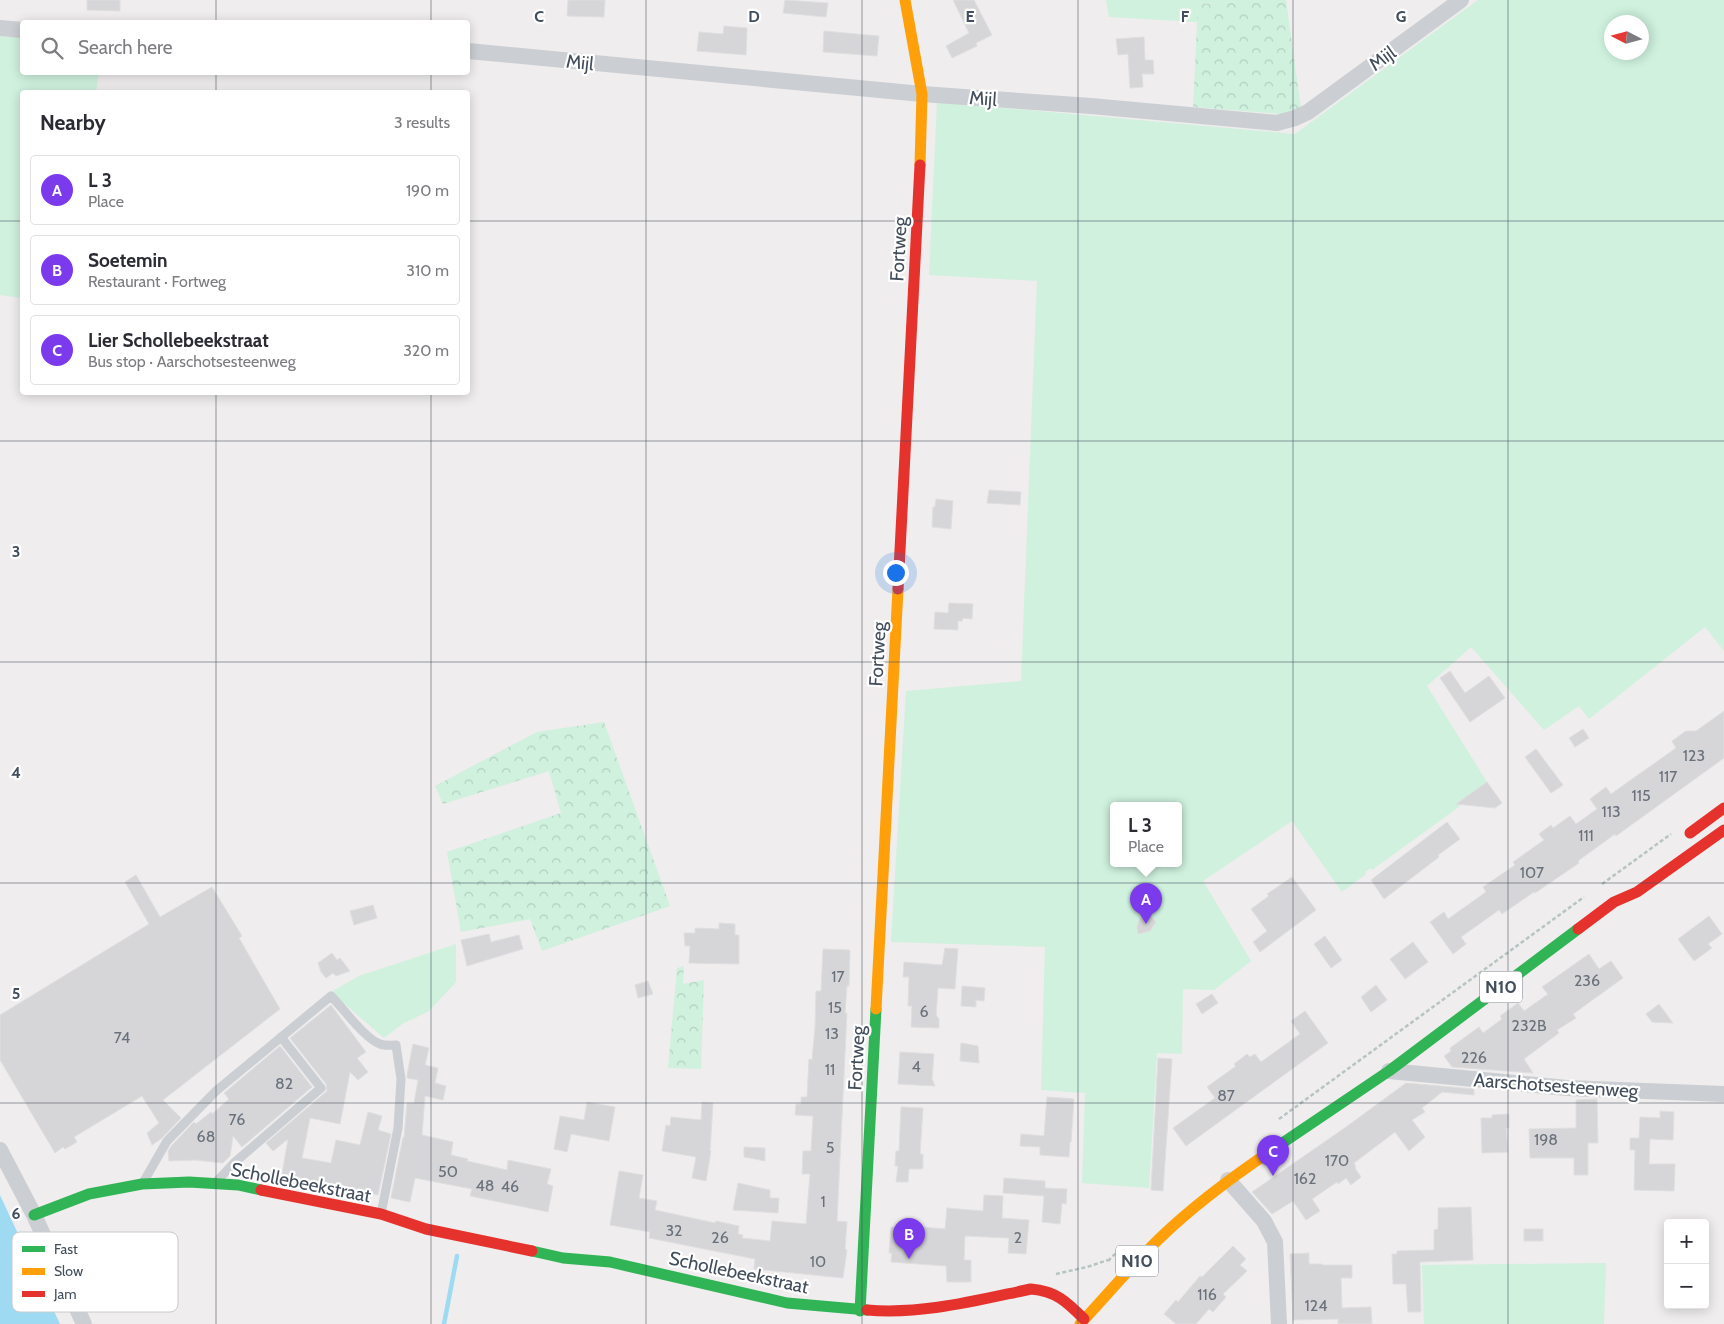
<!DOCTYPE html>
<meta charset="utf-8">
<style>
:root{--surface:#fff;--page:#f2f2f3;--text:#2b2b33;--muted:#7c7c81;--line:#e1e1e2;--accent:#7c3aed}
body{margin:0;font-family:Cabin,sans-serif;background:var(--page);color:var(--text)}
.controls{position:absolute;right:15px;bottom:15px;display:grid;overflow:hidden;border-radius:5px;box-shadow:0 2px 12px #0003}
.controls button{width:45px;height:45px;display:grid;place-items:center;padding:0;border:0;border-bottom:1px solid var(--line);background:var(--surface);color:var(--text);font:25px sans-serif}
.compass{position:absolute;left:1604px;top:15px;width:45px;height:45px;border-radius:50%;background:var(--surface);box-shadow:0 2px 12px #0003;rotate:276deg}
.you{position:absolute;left:895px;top:572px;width:18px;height:18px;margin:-12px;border:4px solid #fff;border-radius:50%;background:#1a73e8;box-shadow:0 0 0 8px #1a73e833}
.badge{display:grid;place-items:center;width:32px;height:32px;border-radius:50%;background:var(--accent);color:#fff;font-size:16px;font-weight:700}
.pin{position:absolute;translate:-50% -41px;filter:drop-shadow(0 1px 2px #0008)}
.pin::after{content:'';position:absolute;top:26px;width:18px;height:15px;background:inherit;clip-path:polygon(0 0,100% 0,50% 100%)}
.popup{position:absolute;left:1110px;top:802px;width:72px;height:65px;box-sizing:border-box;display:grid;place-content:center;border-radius:5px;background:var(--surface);filter:drop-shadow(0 1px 4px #0005);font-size:16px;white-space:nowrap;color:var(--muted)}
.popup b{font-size:19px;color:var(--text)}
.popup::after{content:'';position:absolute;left:50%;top:100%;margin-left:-10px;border:10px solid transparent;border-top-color:var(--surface)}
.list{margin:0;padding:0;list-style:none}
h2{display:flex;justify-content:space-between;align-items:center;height:65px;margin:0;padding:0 20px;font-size:21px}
h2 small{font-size:16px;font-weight:400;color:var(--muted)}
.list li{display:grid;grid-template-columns:32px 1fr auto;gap:15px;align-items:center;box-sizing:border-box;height:70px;margin:0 10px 10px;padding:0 10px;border:1px solid var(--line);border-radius:5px}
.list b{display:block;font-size:19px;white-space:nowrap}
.list p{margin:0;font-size:16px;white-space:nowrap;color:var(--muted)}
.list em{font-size:16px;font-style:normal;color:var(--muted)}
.icon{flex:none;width:28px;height:28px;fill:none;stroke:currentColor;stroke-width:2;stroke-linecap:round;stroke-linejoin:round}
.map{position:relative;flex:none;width:1724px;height:1324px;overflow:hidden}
.search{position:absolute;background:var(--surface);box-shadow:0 2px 12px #0003;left:20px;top:20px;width:450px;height:55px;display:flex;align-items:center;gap:12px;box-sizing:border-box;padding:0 18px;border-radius:5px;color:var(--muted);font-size:19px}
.panel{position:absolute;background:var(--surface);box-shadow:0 2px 12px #0003;left:20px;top:90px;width:450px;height:305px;border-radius:5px}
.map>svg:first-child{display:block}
</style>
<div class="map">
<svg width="1724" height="1324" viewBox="0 0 1724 1324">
<defs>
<pattern id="forest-crowns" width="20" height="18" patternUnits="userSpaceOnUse" patternTransform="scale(1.25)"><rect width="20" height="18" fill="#cff1de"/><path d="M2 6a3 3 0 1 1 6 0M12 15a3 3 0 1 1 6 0" fill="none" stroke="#b3d0c1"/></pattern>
</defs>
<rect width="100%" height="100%" fill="#efeded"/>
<g fill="#cff1de" fill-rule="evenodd">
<path d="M1106 0H1241L1240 2 1198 4 1197 22 1109 17Z"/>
<path d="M1478 0H1724V651L1705 627 1589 719 1579 706 1544 730 1471 647 1427 686 1487 782 1476 790 1478 793 1372 870 1371 868 1365 872 1366 874 1342 892 1292 821 1203 881 1251 961 1214 990 1183 989 1182 1054 1157 1053 1149 1188 1082 1183 1085 1093 1041 1090 1045 947 891 942 906 691 1021 681 1037 281 929 275 937 102 1295 134ZM1612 22H1642V52H1612ZM1114 805H1178V863H1114Z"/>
<path d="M0 36 22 38V72L99 73 96 92H22V298L0 295Z"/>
<path d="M456 944V982L429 1011 402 1024 384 1038 331 992 359 976Z"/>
<path d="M1606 1263 1604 1324H1424L1422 1265Z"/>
</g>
<g fill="url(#forest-crowns)">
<path d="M1241 0H1286L1301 109 1282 114 1193 107 1198 4 1239 2Z"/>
<path d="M604 722 670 906 542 951 530 919 461 932 447 852 561 813 549 771 443 804 435 786 537 732Z"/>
<path d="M684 966 683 984 704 980 701 1069 668 1068 677 968Z"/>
</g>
<path fill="#9edbf3" d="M0 1195 60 1324H0Z"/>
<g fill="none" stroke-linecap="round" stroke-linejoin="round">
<path stroke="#9edbf3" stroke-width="4.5" d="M444 1324 457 1256"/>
</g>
<g fill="#d6d5d7" stroke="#e0dfe0">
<path d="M87 0H120V11L87 10Z"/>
<path d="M568 0H605L604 17 567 16Z"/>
<path d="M785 0 828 3 826 17 783 13Z"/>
<path d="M953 0H974L992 35 976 43 977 46 952 58 946 46 969 33Z"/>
<path d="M724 26 747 28 746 55 697 51 699 32 723 34Z"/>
<path d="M824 31 879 36 877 56 823 52Z"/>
<path d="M1144 37 1145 60H1153L1154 74H1142L1143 87 1130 88 1128 54 1118 55 1116 39Z"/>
<path d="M989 490 1021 492 1020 505 987 503Z"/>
<path d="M936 499 953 501 951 529 932 527 933 507H935Z"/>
<path d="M949 603 973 604 972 619 963 618 962 621H958V630L934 629 935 612 948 613Z"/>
<path d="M1450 671 1465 693 1489 676 1505 698 1470 722 1440 678Z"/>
<path d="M1724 711V758L1616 836 1615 834 1578 861 1579 863 1535 893 1534 892 1502 914 1499 910 1461 937 1466 944 1453 954 1430 922 1444 912 1448 919 1486 892 1483 887 1515 865 1513 862 1544 840 1539 834 1551 825 1553 828 1570 816 1576 824 1597 809 1590 799 1606 787 1611 794 1676 748 1672 741 1686 731H1696Z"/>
<path d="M1583 729 1589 738 1575 747 1569 738Z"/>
<path d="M1536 749 1563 785 1551 793 1525 757Z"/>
<path d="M1487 782 1502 803 1495 808 1456 804Z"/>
<path d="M1447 822 1460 839 1438 855 1439 857 1384 899 1371 880Z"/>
<path d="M136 875 160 917 212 887 242 936 239 938 280 1009 163 1100 181 1118 162 1138 152 1145 147 1133 159 1123 142 1096 74 1137 77 1142 65 1149 63 1147 55 1153 0 1060V1015L149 924 125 882Z"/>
<path d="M1292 877 1316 910 1260 952 1253 942 1267 931 1251 909 1269 896 1267 894Z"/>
<path d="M373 905 377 918 354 925 350 911Z"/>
<path d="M1151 916 1156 922 1150 931 1138 934 1137 926 1140 918Z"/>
<path d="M1709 916 1722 934 1708 944 1712 948 1694 961 1678 939Z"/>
<path d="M719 923 735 924V935H739V964L689 963 690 946H685L684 933H695V928L719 929Z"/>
<path d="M489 934 491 942 519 935 523 949 467 966 461 940Z"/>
<path d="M1325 936 1342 960 1331 968 1314 944Z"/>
<path d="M1413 942 1428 962 1405 979 1390 959Z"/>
<path d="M945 948 958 949 955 989 938 988 936 1015 939 1019V1028L911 1027 912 1006H908L909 977H903L904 962 942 965Z"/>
<path d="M823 949 850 950 849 986H847L845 1013H847L837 1221 847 1222 845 1249 847 1250 843 1278 754 1269 755 1259 649 1238 650 1232 610 1225 619 1171 643 1175 639 1198 657 1201 655 1210 715 1223 716 1221 739 1226 738 1234 743 1235 742 1238 770 1241 772 1221 806 1224 810 1174H802L803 1151H811L813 1116 795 1115 796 1104H801V1097H807L809 1059 812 1060 815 1028 816 991H821Z"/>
<path d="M332 953 337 960 340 958 350 971 336 976 333 973 326 978 321 972 318 963Z"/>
<path d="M1589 954 1599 969 1611 961 1623 978 1573 1014 1576 1018 1557 1030 1559 1033 1524 1059 1533 1073 1452 1067 1444 1056 1451 1051 1450 1048 1479 1027 1483 1033 1502 1019 1500 1016 1518 1003 1524 1011 1548 994 1542 987Z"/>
<path d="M648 981 653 994 638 998 635 985Z"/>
<path d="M1376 985 1387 1000 1371 1012 1361 997Z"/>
<path d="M962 986 985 988 984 1001 976 1000V1007L961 1006Z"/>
<path d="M1212 994 1218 1003 1202 1014 1196 1004Z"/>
<path d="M1659 1004 1673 1023 1652 1022 1646 1014Z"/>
<path d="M331 1005 366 1052 357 1058 368 1072 358 1080 350 1072 340 1124 310 1118 302 1158 331 1163 336 1140 360 1145 368 1112 382 1116 378 1130 391 1134 378 1195 282 1174 288 1139 273 1151 266 1143 327 1091 326 1084 290 1038Z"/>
<path d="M1305 1011 1328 1043 1186 1146 1173 1128 1215 1098 1207 1087 1236 1066 1234 1064 1247 1054 1250 1057 1255 1054 1261 1062 1300 1034 1291 1021Z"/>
<path d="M961 1043 978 1046 979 1063 960 1061Z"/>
<path d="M413 1044 429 1048 425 1065 438 1068 435 1083 446 1086 443 1100 425 1096 422 1135 453 1142 451 1155 468 1159 467 1161 507 1170 508 1160 551 1169 547 1184 553 1186 548 1212 470 1196 472 1189 415 1178 410 1202 391 1198 403 1137 404 1138 407 1103H414L418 1080 407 1078V1075Z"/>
<path d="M280 1046 312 1087 242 1147 233 1136 230 1156 223 1163 195 1160 169 1161 168 1151 172 1145 194 1122 196 1124 211 1112 212 1114 229 1099 224 1093Z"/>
<path d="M900 1052 934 1054 932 1079 935 1086 898 1084Z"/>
<path d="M1158 1058 1172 1059 1163 1191 1151 1190Z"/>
<path d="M1406 1083 1474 1089V1095L1442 1092 1422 1108 1425 1112 1412 1120 1425 1137 1409 1151 1395 1132 1354 1163 1356 1167 1355 1168 1361 1177 1351 1185 1346 1178 1338 1184 1337 1182 1312 1199 1320 1211 1306 1220 1293 1201 1272 1214 1252 1192 1346 1127Z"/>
<path d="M1047 1097 1074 1099 1071 1142H1070L1069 1157 1040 1155V1147L1020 1146 1021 1134 1044 1136Z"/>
<path d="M1597 1099 1598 1143H1588V1175H1574V1158H1530L1529 1129 1576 1128V1100Z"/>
<path d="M587 1102 615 1107 609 1141 571 1134 567 1152 554 1149 560 1116 584 1120Z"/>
<path d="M702 1102 713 1103 710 1151H711L706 1181 692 1178 696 1157 662 1151 666 1125 670 1126 671 1117 701 1120Z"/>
<path d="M901 1107 923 1108 920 1154H923V1168L921 1169H909L908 1182H896L898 1166H895L896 1151H899Z"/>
<path d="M1660 1111 1674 1112 1673 1140 1650 1139 1649 1164H1675L1674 1191 1634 1190 1635 1150H1630V1138H1639L1640 1117 1660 1118Z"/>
<path d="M1509 1114V1128H1506L1508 1152 1482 1153 1481 1118H1492V1115Z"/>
<path d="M744 1147 765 1148V1161L744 1157Z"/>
<path d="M1004 1178 1045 1181V1188L1067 1189 1066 1204 1062 1203 1060 1224 1042 1222 1044 1196 1003 1193Z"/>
<path d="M738 1183 770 1190V1198H779L778 1213 733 1210Z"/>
<path d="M984 1195 1003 1196 1002 1218 1029 1220 1026 1254 1008 1253 1009 1238 965 1236 964 1260H971V1282H947L946 1266 891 1262 892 1253H889L891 1227 901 1228V1225L945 1229 947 1208 983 1211Z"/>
<path d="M1471 1207 1473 1260 1420 1262 1421 1312H1408L1406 1284H1393L1392 1254H1397V1251L1434 1250V1230L1438 1229V1208Z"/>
<rect x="1524" y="1229" width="19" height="12"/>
<path d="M1233 1246 1246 1259 1240 1265 1247 1271 1223 1294 1226 1297 1213 1312 1209 1309 1196 1324H1176L1164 1314 1176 1300 1178 1302 1200 1276 1202 1277Z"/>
<path d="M1309 1253V1264H1322L1323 1265H1352V1278H1341L1342 1308 1371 1307 1372 1324H1338V1319L1293 1320 1290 1254Z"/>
</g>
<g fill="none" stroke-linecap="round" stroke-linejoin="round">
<g stroke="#b6c5c2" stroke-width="2.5" stroke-dasharray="4 2.5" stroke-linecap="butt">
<path d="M1602 884 1671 834"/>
<path d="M1279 1119 1584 897"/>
<path d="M1108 1261 1120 1249"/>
<path d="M1056 1274 1087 1267 1108 1260"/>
</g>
<g stroke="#cbced2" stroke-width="9">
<path d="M144 1181 167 1141 216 1091 331 996C344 1009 364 1038 380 1044 385 1046 391 1045 396 1045L401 1079 398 1128 381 1214"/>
<path d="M217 1181 234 1163 321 1088 281 1037"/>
</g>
<g stroke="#cbced2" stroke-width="16">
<path d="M0 28 22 30"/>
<path d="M468 51 922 94 1091 106 1277 123 1295 118 1308 112 1461 0"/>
<path d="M1389 1071 1567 1088 1724 1094"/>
<path d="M0 1150 34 1215 84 1324"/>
<path d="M1228 1180 1264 1221 1275 1242 1279 1324"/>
</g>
<g stroke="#30b455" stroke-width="11">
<path d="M1278 1146 1389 1071 1578 929"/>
<path d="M34 1215 89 1194 142 1184 189 1182 238 1185 261 1190"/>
<path d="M532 1251 563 1258 610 1262 787 1303 867 1310"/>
<path d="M860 1311 876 1009"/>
</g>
<g stroke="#ff9f0a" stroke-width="11">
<path d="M905 0 922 94 920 165"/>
<path d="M876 1009 898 589"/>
<path d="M1080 1324C1107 1295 1132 1265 1160 1238 1196 1203 1236 1174 1278 1146"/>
</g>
<g stroke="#e5322d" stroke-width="11">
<path d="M898 589 920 165"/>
<path d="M1690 833 1724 808"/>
<path d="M1578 929 1614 902 1637 892 1724 830"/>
<path d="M261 1190 381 1214 426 1229 532 1251"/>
<path d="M867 1310C922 1315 978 1300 1031 1289 1056 1291 1067 1302 1084 1319"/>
</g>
</g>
<path fill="none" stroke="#434e5c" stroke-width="1" stroke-opacity="0.55" d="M216 0V22M431 0V22M646 0V1324M862 0V1324M1078 0V1324M1293 0V1324M1508 0V1324M216 72V92M431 72V92M0 221H22M468 221H1724M216 392V1324M431 392V1324M0 441H1724M0 662H1724M0 883H1724M0 1103H1724"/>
<g text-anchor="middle" stroke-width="4.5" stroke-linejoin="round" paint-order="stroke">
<g font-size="16" fill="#69717c">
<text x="1694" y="761">123</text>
<text x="1668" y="782">117</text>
<text x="1641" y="801">115</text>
<text x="1611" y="817">113</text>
<text x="1586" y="841">111</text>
<text x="1532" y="878">107</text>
<text x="838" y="982">17</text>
<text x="1587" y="986">236</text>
<text x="835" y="1013">15</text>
<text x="924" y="1017">6</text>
<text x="1529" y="1031">232B</text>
<text x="832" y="1039">13</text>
<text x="122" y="1043">74</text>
<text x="1474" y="1063">226</text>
<text x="916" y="1072">4</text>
<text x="830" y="1075">11</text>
<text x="284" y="1089">82</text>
<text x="1226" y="1101">87</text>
<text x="237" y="1125">76</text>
<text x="206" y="1142">68</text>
<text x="1546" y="1145">198</text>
<text x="830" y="1153">5</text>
<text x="1337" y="1166">170</text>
<text x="448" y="1177">50</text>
<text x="1305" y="1184">162</text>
<text x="485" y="1191">48</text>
<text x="510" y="1192">46</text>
<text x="823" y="1207">1</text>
<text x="674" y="1236">32</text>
<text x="720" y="1243">26</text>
<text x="1018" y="1243">2</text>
<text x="818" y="1267">10</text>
<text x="1207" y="1300">116</text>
<text x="1316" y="1311">124</text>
</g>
<g fill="#fff" stroke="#7b838d" stroke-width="1">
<rect x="1480" y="971.5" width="42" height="31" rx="4"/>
<rect x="1116" y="1245.5" width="42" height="31" rx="4"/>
</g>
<g font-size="18" font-weight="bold" fill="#434e5c">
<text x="1501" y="993">N10</text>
<text x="1137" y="1267">N10</text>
</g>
<g font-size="19" fill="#434e5c" stroke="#fff">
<text transform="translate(1382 58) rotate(-36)" y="7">Mijl</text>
<text transform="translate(580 62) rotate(6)" y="7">Mijl</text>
<text transform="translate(983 98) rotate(4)" y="7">Mijl</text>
<text transform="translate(898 249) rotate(-87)" y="7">Fortweg</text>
<text transform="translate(877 654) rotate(-87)" y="7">Fortweg</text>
<text transform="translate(856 1058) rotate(-87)" y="7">Fortweg</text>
<text transform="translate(1556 1085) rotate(4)" y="7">Aarschotsesteenweg</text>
<text transform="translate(301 1182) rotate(11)" y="7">Schollebeekstraat</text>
<text transform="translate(739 1272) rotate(12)" y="7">Schollebeekstraat</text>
</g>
</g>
<rect x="12" y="1232" width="166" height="80" rx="8" fill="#fff" stroke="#c7cace" stroke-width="1"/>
<rect x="22" y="1246" width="23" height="6" fill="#30b455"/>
<rect x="22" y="1268" width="23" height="7" fill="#ff9f0a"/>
<rect x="22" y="1291" width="23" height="6" fill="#e5322d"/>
<g font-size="14" fill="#434e5c">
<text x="54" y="1254">Fast</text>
<text x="54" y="1276">Slow</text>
<text x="54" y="1299">Jam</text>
</g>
<g font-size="16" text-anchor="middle" font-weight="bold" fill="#434e5c" stroke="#fff" stroke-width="4.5" stroke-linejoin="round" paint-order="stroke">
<text x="539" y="22">C</text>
<text x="754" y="22">D</text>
<text x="970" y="22">E</text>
<text x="1185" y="22">F</text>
<text x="1401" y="22">G</text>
<text x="16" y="557">3</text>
<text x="16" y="778">4</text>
<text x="16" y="999">5</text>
<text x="16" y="1219">6</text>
</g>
</svg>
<div class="controls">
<button>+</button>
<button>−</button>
</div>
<svg class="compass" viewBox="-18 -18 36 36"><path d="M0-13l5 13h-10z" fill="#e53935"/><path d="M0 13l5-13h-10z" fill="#7c7c81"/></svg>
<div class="you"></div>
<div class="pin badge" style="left:1146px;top:924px">A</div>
<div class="popup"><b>L 3</b>Place</div>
<div class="pin badge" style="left:909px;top:1259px">B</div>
<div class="pin badge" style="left:1273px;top:1176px">C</div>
<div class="search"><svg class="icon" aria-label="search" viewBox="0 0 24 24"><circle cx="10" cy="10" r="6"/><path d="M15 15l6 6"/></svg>Search here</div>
<section class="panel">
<h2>Nearby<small>3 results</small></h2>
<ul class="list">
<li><span class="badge">A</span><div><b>L 3</b><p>Place</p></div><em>190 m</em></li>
<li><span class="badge">B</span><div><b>Soetemin</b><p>Restaurant · Fortweg</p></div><em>310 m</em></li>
<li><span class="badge">C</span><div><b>Lier Schollebeekstraat</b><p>Bus stop · Aarschotsesteenweg</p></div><em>320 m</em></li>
</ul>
</section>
</div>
